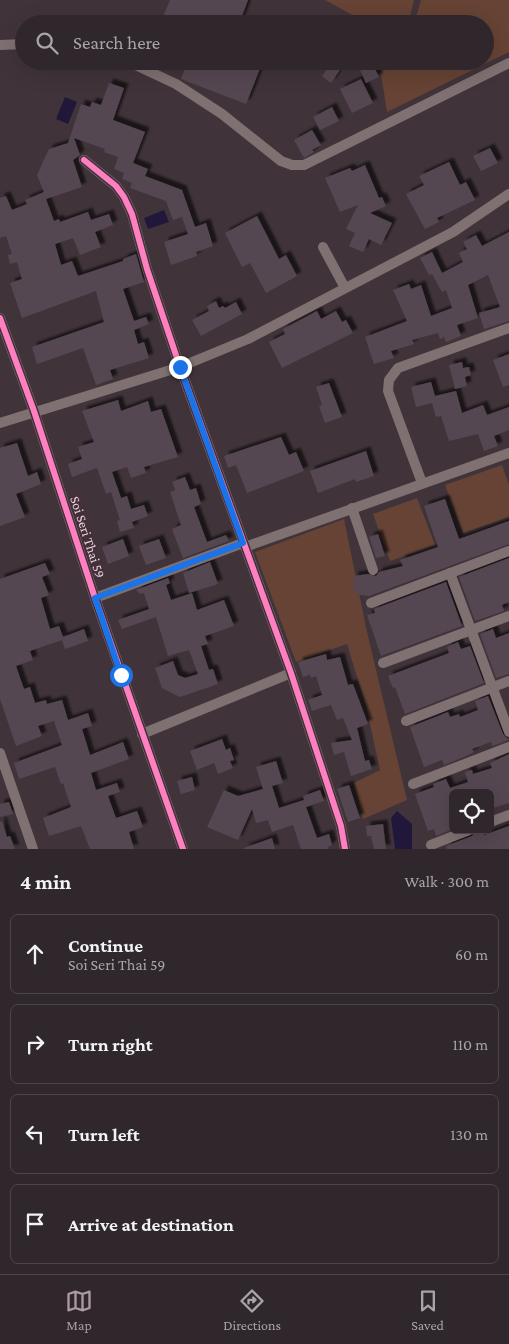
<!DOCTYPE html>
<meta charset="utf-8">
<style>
:root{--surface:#30272c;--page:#3c3338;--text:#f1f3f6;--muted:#a8a5a9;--line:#4b4448;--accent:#ab9ba3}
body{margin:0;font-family:"Crimson Pro",serif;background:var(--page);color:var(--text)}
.controls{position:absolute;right:15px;bottom:15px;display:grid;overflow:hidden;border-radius:8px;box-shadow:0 5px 20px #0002}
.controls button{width:45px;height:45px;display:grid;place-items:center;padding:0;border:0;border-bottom:1px solid var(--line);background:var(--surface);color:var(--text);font:25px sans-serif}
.stop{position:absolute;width:15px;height:15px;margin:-11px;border:4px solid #1a73e8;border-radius:50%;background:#fff}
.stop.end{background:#1a73e8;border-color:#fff;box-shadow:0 1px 5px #0008}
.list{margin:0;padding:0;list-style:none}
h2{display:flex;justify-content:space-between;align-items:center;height:65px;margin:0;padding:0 20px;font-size:21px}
h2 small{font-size:16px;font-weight:400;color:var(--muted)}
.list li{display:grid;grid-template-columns:32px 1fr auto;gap:15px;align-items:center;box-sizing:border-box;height:80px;margin:0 10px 10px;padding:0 10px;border:1px solid var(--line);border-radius:8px}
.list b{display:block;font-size:19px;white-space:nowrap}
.list p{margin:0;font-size:16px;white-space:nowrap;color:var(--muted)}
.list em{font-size:16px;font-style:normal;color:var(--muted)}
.icon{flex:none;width:28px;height:28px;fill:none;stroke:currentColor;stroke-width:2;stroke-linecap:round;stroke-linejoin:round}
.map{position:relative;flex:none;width:509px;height:849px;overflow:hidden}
.search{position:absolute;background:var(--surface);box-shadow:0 5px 20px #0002;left:15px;right:15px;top:15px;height:55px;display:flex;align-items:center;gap:12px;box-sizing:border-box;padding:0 18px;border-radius:28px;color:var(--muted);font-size:19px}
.sheet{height:425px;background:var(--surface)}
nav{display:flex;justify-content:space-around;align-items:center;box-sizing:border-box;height:70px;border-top:1px solid var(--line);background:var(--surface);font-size:14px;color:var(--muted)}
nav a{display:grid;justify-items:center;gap:2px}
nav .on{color:var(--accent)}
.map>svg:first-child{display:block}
</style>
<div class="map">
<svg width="509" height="849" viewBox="0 0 509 849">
<defs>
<filter id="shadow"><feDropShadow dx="4.5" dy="-4.5" stdDeviation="1" flood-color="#0009"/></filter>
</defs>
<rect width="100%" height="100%" fill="#40343a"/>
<g fill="#664334">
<path d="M325 0H414L408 24H369Z"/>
<path d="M421 0H509V52L387 112 379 61H485V24H414Z"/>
<path d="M502 465 509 485V517L463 533 445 485Z"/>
<path d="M417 498 435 545 390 561 373 514Z"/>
<path d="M344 519 367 632 407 800 363 819 354 783 380 770 366 706 347 644 296 662 255 552Z"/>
</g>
<g fill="#20173b">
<path d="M65 97 77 102 68 124 56 119Z"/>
<path d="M164 210 169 222 148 229 144 218Z"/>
<path d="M397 811 412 824V849H395L391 818Z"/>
</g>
<g fill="#544751" filter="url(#shadow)">
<path d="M170 0H248L239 24H169L162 19Z"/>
<path d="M188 61H263L246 104 181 79Z"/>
<path d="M333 61H346L331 83 322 76Z"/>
<path d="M356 61H371L379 77 366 83Z"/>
<path d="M361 79 373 103 352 113 340 89Z"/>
<path d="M109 83 124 88 113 120 145 132 133 163 148 169 145 176 182 190 195 227 206 223 213 246 196 252 197 256 171 265 164 242 188 234 182 217 173 220 166 201 130 188 132 183 122 179 124 173 114 169 118 157 104 152 105 149 74 138 80 155 73 160 82 187 46 199 54 221 59 219 60 222 88 212 91 220 109 214 113 225 95 232 101 247 80 255 73 238 55 244 61 265 72 261 78 276 123 261V259L136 254 144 282 123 289 134 321 146 317 149 324 134 330 138 344 144 342 149 358 110 370 113 379 96 385 83 348 37 364 32 347 104 322 96 291 22 318 10 283 22 279 17 262 10 264 8 255 12 254 6 236 0 238V198L6 196 12 210 27 204 25 200 44 192 37 175 49 149 68 143 81 104 90 107 92 102 101 105Z"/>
<path d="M332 107 339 121 320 130 313 117Z"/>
<path d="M312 130 321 145 312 150 314 152 304 158 294 140Z"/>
<path d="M490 148 498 163 481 171 473 156Z"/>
<path d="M449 162 460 185 466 182 475 200 437 218 439 222 425 229 406 194 424 185 419 176Z"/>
<path d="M365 165 379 198 382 197 386 206 370 213 392 223 381 245 369 239 363 252 349 246 355 233 346 229 358 205 340 212 325 178 350 168 352 171Z"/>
<path d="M257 216 279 259 286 255 297 276 266 293 250 263 242 267 225 233Z"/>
<path d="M509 232V321L484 329 479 313 500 307 488 275 468 285 478 318 457 325 461 336 446 342 444 337 440 339 438 333 412 340 414 344 391 351 394 358 374 364 365 337 407 321 393 290 409 284 411 289 421 285 431 316 452 308 446 290 442 292 432 274 429 275 420 258 432 252 442 273 463 262 459 253 467 249 463 242 476 235 482 246Z"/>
<path d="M216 301 219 308 223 306 225 308 236 302 242 314 201 336 192 320 209 311 207 306Z"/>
<path d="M317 311 321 319 336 311 342 322 346 320 353 333 282 368 269 342 285 334 283 329Z"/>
<path d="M509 354V385L503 387 493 360Z"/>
<path d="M462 362 463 368 469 367 471 375 465 377 467 386 455 389 449 365Z"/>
<path d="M431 382 435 396 456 391 462 413 483 405 487 415 509 407V430L494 436 498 446 484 451 478 434 449 441 441 416 436 417 432 403 416 407 411 387Z"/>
<path d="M329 383 342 417 325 423 319 406 322 405 316 387Z"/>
<path d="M118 400 121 411 148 401 151 412 161 409 178 457 144 467 146 473 131 478 127 467 112 472 121 498 127 496 131 509 144 505 148 516 132 522 134 528 120 532 117 521 120 520 111 492 106 494 97 468 72 477 68 464 82 459 78 447 94 442 82 411Z"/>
<path d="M281 437 289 455 296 452 304 471 247 493 236 465 228 468 224 456Z"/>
<path d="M17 443 28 476 37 472 41 484 16 494 25 517 0 526V448Z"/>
<path d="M366 451 374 476 356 482 355 479 318 493 310 471Z"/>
<path d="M185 477 190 490 196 488 201 504 194 507 207 542 226 535 229 541 183 558 172 529 181 525 170 492 175 490 172 482Z"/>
<path d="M445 499 459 539 509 521V544L369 596 360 595 353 588 354 576 368 574 376 576 379 572 403 566 400 560 438 547 424 506Z"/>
<path d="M378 534 385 556 376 558 369 537Z"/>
<path d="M123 539 129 556 108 564 102 547Z"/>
<path d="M159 539 166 558 146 565 139 546Z"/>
<path d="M509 558V602L502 605 504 611 475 621 459 577Z"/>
<path d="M210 562 218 584 189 593 183 573Z"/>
<path d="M45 563 50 574 42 577 49 595 41 598 50 629 59 626 63 637 84 629 88 641 65 649 62 640 30 651 33 660 16 666 24 689 30 687 35 703 46 700 47 704 62 700 68 720 88 713 92 726 82 729 90 755 123 742 129 759 91 773 96 790 117 783 120 792 108 796 116 818 137 811 143 827 129 832 134 849H90L81 826 49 836 43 818 71 807 63 783 61 784 55 767 19 779 14 763 62 745 54 721 38 726 42 736 16 746 0 699V579Z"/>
<path d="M168 578 170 583 166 585 171 600 192 593 197 610 224 600 234 626 205 636 208 644 201 646 209 670 213 669 218 684 180 697 162 688 155 668 173 661 178 675 185 678 198 674 189 650 168 656 156 617 122 629 118 620 149 609 144 593 140 594 136 590Z"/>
<path d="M446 582 462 626 381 656 367 615 375 613 374 609Z"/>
<path d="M493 629 496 638 509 633V674L496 678 480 634Z"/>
<path d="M458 642 461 649 470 646 484 683 405 714 395 687 393 688 388 676 449 653 447 647Z"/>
<path d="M326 654 327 660 340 657 348 685 353 684 368 724 357 728 365 761 369 760 372 769 351 776 344 752 334 755 331 743 352 740 343 718 337 720 331 705 312 711 308 700 322 695 316 676 311 678 310 675 303 677 298 662Z"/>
<path d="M488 696 503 734 509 740 492 746 491 742 472 749 474 752 466 756 444 765 442 760 424 767 410 727 448 712 450 717 459 714 460 717 478 710 475 701Z"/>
<path d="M222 739 226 750 230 748 234 760 230 761 233 768 218 774 214 763 197 770 190 751Z"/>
<path d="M509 754V803L490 809V793H453V829L436 836 434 829 428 831 415 794 434 787 433 784 446 779 450 788 468 782 465 772 472 770 473 774 492 768 490 763Z"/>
<path d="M276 761 283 783 272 786 279 808 304 800 303 796 320 790 324 801 306 807 317 838 329 834 332 845 328 847V849H301L293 825 272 832 268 820 256 823 252 809 238 840 207 827 224 790 238 796 263 789 256 767Z"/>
<path d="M192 777 195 790 181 794 177 781Z"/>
<path d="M349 785 360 818 348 822 337 789Z"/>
<path d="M9 802 13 814 0 817V804Z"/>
<path d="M2 821 7 837 10 836 15 849H0V822Z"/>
<path d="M383 824 386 849H374L371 836H367L366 826Z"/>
<path d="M509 826V849H447L446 846 472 836 476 830H483L484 835Z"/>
<path d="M272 838 275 849H244V848Z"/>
</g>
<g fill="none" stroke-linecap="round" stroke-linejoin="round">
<g stroke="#7f7071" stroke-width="10">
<path d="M0 45 24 44"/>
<path d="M127 61 176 84 222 114 281 161 292 165H304L509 63"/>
<path d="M84 160 116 186 124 197 132 214 147 269 180 367 291 673 341 826 345 849"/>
<path d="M323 247 345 288"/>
<path d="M0 318 34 411 95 598 183 849"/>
<path d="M0 423 180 367 248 339 453 232 509 194"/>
<path d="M422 483 388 391 389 380 398 368 509 328"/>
<path d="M352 508 373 570"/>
<path d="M245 547 509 453"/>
<path d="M450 573 509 732"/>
<path d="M95 598 243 543"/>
<path d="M371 603 509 551"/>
<path d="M383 663 509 616"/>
<path d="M406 721 509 681"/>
<path d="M142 734 291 673"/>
<path d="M0 753 33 849"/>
<path d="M413 784 509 747"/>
<path d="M490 822 509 815"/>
<path d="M431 845 469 830"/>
</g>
<g stroke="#462e3a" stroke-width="9">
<g id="cycleway">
<path d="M84 160 116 186 124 197 132 214 147 269 180 367 291 673 341 826 345 849"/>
<path d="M0 318 34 411 95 598 183 849"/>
</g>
</g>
<use href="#cycleway" stroke="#ff80c0" stroke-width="6"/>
</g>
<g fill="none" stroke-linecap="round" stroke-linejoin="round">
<path stroke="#1a73e8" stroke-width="6" d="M121 675 95 598 243 543 180 367"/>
</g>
<g text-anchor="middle" stroke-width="4" stroke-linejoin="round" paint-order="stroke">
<g font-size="14" fill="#e4d3db" stroke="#462e3a">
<text transform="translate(88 537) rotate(72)" y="5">Soi Seri Thai 59</text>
</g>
</g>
</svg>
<div class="controls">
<button><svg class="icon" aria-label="locate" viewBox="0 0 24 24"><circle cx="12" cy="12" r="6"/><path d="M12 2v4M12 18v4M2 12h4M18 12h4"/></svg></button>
</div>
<div class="stop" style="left:121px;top:675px"></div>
<div class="stop end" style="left:180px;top:367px"></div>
<div class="search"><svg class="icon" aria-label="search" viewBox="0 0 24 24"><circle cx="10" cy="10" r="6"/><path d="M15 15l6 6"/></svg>Search here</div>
</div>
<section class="sheet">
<h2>4 min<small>Walk · 300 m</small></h2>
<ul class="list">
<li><svg class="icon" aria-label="ahead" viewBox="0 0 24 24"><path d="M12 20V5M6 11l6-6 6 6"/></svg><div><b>Continue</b><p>Soi Seri Thai 59</p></div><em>60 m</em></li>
<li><svg class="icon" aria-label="right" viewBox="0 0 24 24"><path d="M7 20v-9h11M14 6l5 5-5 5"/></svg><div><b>Turn right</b></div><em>110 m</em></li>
<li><svg class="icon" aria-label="left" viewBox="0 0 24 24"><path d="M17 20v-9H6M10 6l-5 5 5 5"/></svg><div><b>Turn left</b></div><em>130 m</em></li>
<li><svg class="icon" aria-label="arrive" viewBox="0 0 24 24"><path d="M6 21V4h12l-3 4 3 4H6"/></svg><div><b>Arrive at destination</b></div></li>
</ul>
</section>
<nav>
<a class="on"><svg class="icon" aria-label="map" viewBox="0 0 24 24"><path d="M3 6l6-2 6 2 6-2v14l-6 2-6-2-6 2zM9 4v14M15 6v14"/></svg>Map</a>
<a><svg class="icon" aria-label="directions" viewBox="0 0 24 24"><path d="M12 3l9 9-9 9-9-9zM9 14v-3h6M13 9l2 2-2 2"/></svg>Directions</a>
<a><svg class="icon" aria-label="saved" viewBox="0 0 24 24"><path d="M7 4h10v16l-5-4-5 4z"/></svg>Saved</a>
</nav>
